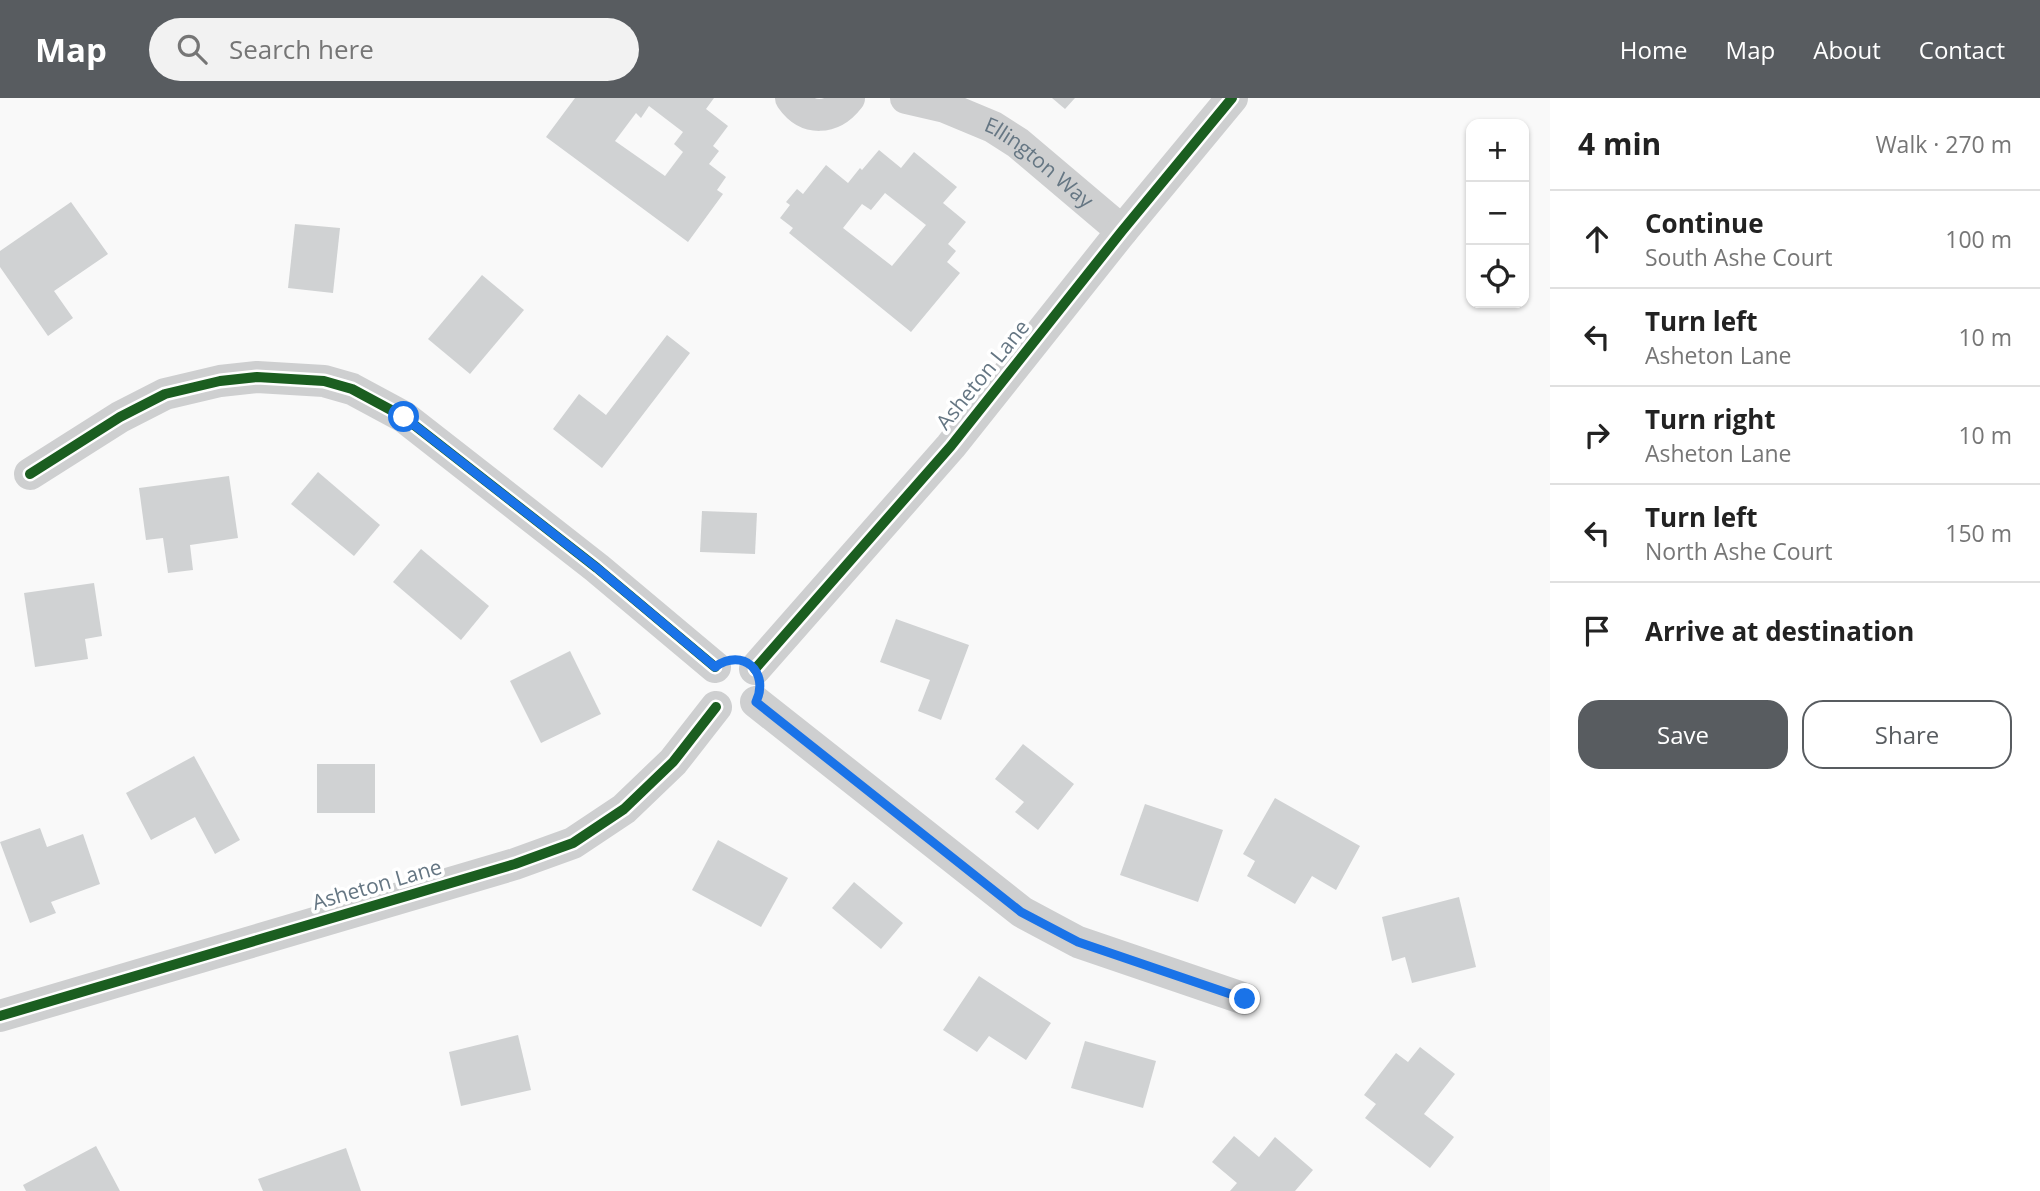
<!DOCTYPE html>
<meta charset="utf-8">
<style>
:root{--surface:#fff;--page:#f2f2f2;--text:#222;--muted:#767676;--line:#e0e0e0;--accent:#585c60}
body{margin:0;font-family:"Open Sans",sans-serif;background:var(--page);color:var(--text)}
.controls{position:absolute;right:21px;top:21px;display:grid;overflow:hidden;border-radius:14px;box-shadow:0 2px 5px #0004}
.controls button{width:63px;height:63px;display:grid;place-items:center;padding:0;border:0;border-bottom:2px solid var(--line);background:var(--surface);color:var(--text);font:35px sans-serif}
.stop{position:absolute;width:21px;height:21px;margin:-16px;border:5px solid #1a73e8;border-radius:50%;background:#fff}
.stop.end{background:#1a73e8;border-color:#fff;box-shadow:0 2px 7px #0008}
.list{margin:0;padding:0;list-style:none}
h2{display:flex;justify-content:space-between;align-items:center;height:91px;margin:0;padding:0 28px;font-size:30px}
h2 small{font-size:23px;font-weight:400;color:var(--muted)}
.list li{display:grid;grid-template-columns:46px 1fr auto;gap:21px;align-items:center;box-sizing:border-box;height:98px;padding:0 28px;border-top:2px solid var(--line)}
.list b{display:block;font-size:26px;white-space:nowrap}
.list p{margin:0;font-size:23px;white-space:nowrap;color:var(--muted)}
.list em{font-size:23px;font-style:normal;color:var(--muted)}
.actions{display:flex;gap:14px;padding:21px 28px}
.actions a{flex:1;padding:16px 0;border:2px solid var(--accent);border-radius:21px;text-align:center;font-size:24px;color:var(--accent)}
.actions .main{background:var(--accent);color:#fff}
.icon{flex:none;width:38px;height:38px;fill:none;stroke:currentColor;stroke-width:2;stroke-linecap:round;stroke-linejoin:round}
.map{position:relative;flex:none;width:1550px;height:1093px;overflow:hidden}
header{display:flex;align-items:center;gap:42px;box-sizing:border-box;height:98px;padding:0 35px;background:var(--accent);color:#fff}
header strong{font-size:33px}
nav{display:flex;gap:38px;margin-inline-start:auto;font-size:24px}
.search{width:490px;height:63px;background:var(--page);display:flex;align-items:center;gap:18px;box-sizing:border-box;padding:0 24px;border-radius:38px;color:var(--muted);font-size:26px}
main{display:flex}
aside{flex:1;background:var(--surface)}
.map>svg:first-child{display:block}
</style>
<header>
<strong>Map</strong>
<div class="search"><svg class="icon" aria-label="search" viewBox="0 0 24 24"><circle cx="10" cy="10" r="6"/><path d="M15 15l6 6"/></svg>Search here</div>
<nav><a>Home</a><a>Map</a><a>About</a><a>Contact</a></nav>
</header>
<main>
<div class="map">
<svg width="1550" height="1093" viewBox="0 0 1550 1093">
<rect width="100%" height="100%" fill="#f9f9f9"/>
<g fill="#d0d2d3" fill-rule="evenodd">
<path d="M575 0H714L706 11 728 28 713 48 719 53 709 66 726 79 717 92 723 96 688 144 546 39ZM649 8 683 34 674 46 683 54 665 78 615 43 636 15 641 20Z"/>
<path d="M1052 0H1075L1065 11Z"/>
<path d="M879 52 901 70 914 54 957 89 943 105 966 124 948 146 956 153 947 164 960 175 911 234 789 135 793 130 780 120 790 107 786 104 797 91 803 96 826 67 848 85 860 70 862 72ZM885 95 926 127 892 168 843 130 862 106 871 112Z"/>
<path d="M71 104 108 156 54 193 73 220 48 238 0 169V153Z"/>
<path d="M295 126 340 130 333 195 288 190Z"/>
<path d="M482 177 524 212 470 276 428 241Z"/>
<path d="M667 237 690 255 602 370 553 331 579 296 606 317Z"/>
<path d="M318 374 380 427 354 458 291 406Z"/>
<path d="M229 378 238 440 190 447 193 472 168 475 163 440 146 442 139 390Z"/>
<path d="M702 413 757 415 755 456 700 454Z"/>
<path d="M421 451 489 508 461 542 393 484Z"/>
<path d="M94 485 102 538 85 541 88 561 35 569 24 495Z"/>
<path d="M896 521 969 547 941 622 918 613 930 582 880 564Z"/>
<path d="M570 553 601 616 541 645 510 583Z"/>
<path d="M1023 646 1074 686 1038 732 1015 714 1024 704 995 681Z"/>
<path d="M194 658 240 742 215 756 195 719 151 742 126 695Z"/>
<rect x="317" y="666" width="58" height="49"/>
<path d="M1275 700 1360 748 1336 792 1312 778 1295 806 1247 778 1255 763 1243 756Z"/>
<path d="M1145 706 1223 732 1198 804 1120 777Z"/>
<path d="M40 730 47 749 83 736 100 786 51 804 56 815 30 825 0 744Z"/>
<path d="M718 742 788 780 761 829 692 792Z"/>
<path d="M854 784 903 825 881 851 832 810Z"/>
<path d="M1459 799 1476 869 1412 885 1405 859 1392 863 1382 819Z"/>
<path d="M979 878 1051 925 1026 962 989 938 977 954 943 932Z"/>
<path d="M518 937 531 992 461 1008 449 954Z"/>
<path d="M1085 943 1156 963 1143 1010 1071 990Z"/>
<path d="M1420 949 1455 976 1424 1016 1454 1039 1430 1070 1365 1020 1376 1006 1364 997 1396 955 1408 964Z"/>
<path d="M1234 1038 1259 1059 1275 1039 1313 1072 1295 1093H1230L1237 1085 1212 1064Z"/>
<path d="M96 1048 120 1093H26L23 1087Z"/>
<path d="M346 1050 361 1093H263L258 1081Z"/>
</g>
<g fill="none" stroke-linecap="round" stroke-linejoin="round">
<g stroke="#cecfd0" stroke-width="32">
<path d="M791 0C807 23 832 22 849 0"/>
<path id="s1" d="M906 0 945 9 993 29 1018 45 1122 133"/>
<path d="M30 376 120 319 165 296 220 283 257 279 324 283 352 291 404 319 597 470 715 569"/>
<path d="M755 571 951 348 1122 133 1232 0"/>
<path d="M756 604 1022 814 1078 844 1245 901"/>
<path d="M0 918 515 766 573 745 624 711 673 664 716 609"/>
</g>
<g stroke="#fff" stroke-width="15">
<g id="cycleway">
<path d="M30 376 120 319 165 296 220 283 257 279 324 283 352 291 404 319 597 470 715 569"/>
<path d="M755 571 951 348 1122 133 1232 0"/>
<path d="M0 918 515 766 573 745 624 711 673 664 716 609"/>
</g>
</g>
<use href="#cycleway" stroke="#1b5e20" stroke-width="10"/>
</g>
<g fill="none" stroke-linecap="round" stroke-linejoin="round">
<path stroke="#1a73e8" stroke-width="9" d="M404 319 597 470 715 569C743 549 770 574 756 604L1021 814 1078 844 1245 901"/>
</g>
<g text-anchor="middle" stroke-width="7" stroke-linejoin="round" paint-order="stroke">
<g font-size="21" fill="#657683" stroke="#fff">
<text dy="7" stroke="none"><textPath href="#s1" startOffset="150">Ellington Way</textPath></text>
<text transform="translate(983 277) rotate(-51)" y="7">Asheton Lane</text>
<text transform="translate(377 787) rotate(-16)" y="7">Asheton Lane</text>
</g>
</g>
</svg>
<div class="controls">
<button>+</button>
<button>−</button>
<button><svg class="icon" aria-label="locate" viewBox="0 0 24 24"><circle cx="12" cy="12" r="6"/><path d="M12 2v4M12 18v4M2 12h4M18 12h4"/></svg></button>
</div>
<div class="stop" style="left:404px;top:319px"></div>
<div class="stop end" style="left:1245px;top:901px"></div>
</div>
<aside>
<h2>4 min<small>Walk · 270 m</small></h2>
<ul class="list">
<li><svg class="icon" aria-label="ahead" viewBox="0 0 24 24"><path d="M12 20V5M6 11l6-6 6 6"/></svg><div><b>Continue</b><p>South Ashe Court</p></div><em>100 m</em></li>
<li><svg class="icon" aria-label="left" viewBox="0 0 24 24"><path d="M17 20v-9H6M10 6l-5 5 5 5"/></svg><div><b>Turn left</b><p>Asheton Lane</p></div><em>10 m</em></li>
<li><svg class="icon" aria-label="right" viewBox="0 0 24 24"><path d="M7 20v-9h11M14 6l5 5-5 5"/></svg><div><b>Turn right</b><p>Asheton Lane</p></div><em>10 m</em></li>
<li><svg class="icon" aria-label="left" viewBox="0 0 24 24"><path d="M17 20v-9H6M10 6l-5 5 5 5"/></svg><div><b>Turn left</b><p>North Ashe Court</p></div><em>150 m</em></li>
<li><svg class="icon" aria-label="arrive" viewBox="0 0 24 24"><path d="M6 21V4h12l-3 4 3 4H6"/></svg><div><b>Arrive at destination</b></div></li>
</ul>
<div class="actions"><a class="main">Save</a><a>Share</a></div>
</aside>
</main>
